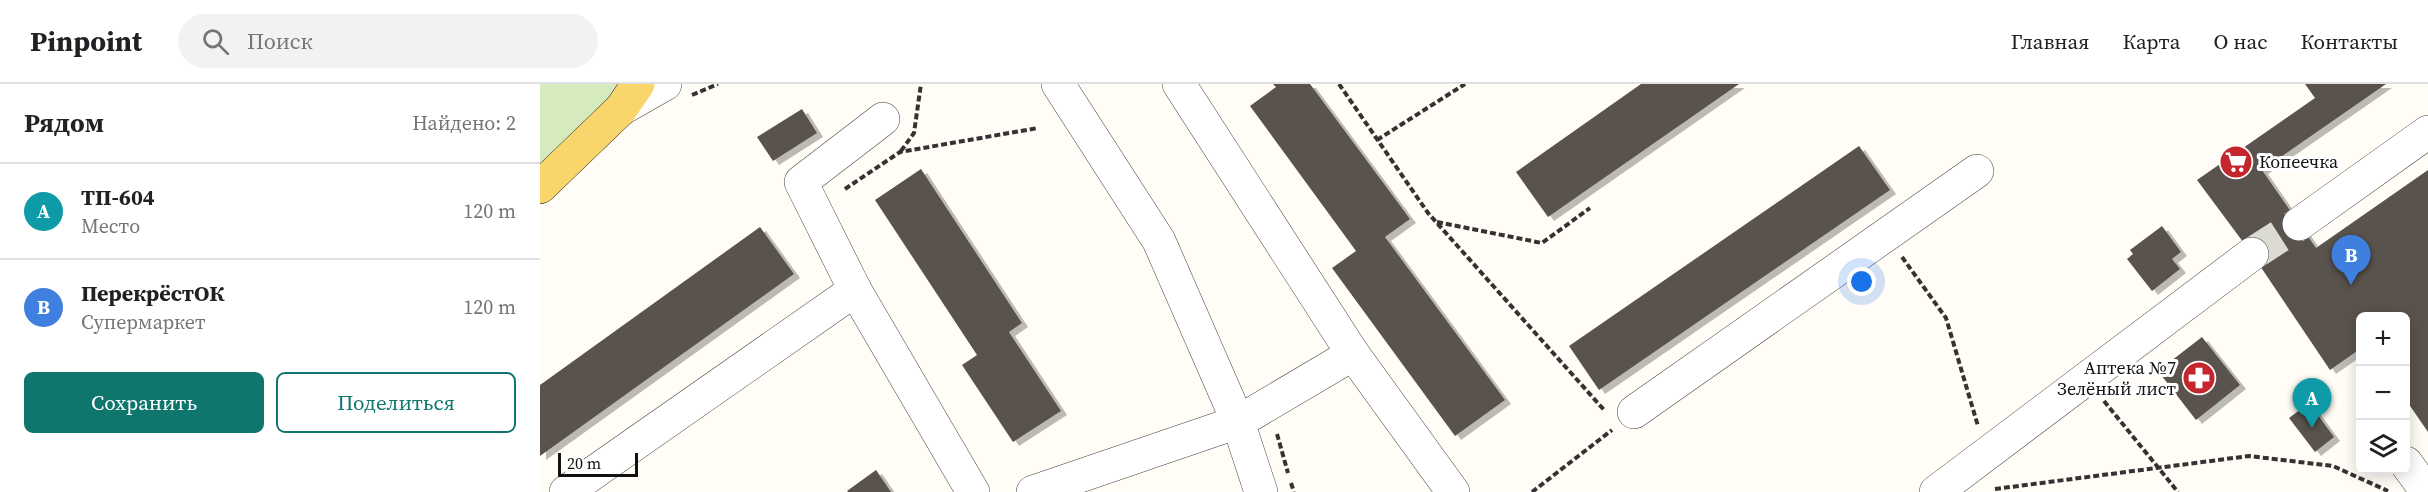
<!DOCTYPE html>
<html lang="ru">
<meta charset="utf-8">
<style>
:root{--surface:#fff;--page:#f2f2f2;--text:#202124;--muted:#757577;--line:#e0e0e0;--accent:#0f766e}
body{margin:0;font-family:"Source Serif 4",serif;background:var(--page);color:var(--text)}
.controls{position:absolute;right:18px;bottom:18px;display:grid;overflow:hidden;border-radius:9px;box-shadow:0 3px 15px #0003}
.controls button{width:54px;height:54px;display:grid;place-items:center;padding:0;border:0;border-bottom:2px solid var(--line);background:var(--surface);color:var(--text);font:30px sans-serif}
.scale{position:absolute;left:18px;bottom:15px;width:80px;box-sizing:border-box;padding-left:6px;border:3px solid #111;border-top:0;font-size:16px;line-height:21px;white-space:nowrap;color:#111;-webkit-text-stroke:4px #fff;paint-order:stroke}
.you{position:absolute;left:1322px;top:198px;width:21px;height:21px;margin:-15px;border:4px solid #fff;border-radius:50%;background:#1a73e8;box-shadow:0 0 0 9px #1a73e833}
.badge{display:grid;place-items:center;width:39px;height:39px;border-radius:50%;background:var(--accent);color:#fff;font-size:20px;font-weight:700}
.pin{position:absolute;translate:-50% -50px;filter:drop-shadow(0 2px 3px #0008)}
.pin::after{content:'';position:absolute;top:32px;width:21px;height:18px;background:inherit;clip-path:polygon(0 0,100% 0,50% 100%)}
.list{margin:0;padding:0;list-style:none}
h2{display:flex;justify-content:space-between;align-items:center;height:78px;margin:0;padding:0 24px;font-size:26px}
h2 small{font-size:20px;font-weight:400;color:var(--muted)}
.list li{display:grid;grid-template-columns:39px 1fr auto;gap:18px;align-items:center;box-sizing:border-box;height:96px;padding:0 24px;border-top:2px solid var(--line)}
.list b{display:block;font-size:22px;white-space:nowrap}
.list p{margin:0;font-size:20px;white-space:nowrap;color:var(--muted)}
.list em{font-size:20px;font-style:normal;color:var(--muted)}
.actions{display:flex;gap:12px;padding:18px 24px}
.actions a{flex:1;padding:14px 0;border:2px solid var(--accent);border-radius:9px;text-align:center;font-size:21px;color:var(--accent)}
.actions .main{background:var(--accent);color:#fff}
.icon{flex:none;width:33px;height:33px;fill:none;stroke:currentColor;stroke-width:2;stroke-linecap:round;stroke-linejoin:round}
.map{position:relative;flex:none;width:1888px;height:408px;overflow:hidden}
header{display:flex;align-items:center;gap:36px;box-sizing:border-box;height:84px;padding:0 30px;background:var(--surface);border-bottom:2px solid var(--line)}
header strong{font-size:28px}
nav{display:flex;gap:33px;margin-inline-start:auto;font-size:21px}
.search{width:420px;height:54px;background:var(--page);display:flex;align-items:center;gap:15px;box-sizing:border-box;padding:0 21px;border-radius:33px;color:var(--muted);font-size:22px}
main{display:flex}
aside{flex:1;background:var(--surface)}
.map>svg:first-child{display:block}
</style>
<header>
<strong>Pinpoint</strong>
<div class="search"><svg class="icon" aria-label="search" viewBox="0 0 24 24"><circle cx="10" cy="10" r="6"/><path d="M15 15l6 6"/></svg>Поиск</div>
<nav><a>Главная</a><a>Карта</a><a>О нас</a><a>Контакты</a></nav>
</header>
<main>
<aside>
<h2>Рядом<small>Найдено: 2</small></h2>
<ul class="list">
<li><span class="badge" style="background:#0f9aa8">A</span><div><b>ТП-604</b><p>Место</p></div><em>120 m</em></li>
<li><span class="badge" style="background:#3f7fe0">B</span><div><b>ПерекрёстОК</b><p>Супермаркет</p></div><em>120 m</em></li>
</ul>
<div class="actions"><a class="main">Сохранить</a><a>Поделиться</a></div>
</aside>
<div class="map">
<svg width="1888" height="408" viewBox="0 0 1888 408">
<defs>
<filter id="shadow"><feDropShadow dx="6" dy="4" stdDeviation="0" flood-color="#0004"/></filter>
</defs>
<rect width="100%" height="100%" fill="#fffdf5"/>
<path fill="#d5ebbd" d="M0 0H82L0 96Z"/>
<g fill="#5a524d" filter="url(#shadow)">
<path d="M733 0H770L870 135 845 153 965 316 915 352 792 184 816 167 710 22 736 3Z"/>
<path d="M1101 0H1199L1008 133 976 88Z"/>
<path d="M1765 0H1846L1722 86 1776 164 1888 86V348L1866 316V232H1820V265L1790 286 1712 170 1657 96 1775 14Z"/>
<path d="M262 25 277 49 233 77 217 53Z"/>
<path d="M1319 62 1350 106 1059 306 1029 262Z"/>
<path d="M381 85 482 239 469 248 521 327 473 358 422 281 437 271 335 116Z"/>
<path d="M1622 142 1641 168 1632 175 1640 185 1612 207 1587 175 1593 170 1590 166Z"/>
<path d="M220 143 254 190 0 372V301Z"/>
<path d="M1662 253 1700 301 1656 336 1618 287Z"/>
<path d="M1769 319 1794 353 1775 368 1749 334Z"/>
<path d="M336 386 351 408H308L307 407Z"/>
</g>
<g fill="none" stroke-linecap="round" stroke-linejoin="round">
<path stroke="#dbdad3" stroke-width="33" stroke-dasharray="33 16" stroke-linecap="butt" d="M1712 170 1759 140"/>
<g stroke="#444" stroke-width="34">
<g id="minor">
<path d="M518 0 619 157 698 338 721 408"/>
<path d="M81 25 125 0"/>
<path d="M343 35 261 98 315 206 433 408"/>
<path d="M1759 140 1888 48"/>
<path d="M813 270 913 408"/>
<path d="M1094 328 1437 87"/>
<path d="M1866 379 1887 408"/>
<path d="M26 408 315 206"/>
<path d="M493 408 698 338 813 270 639 0"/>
<path d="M1396 408 1712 170"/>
</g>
</g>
<g stroke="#222" stroke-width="34">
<path id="major" d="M0 103 81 25 98 0"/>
</g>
<g stroke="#333" stroke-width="4" stroke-dasharray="6 3" stroke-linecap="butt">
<path d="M799 0 888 129 1065 327"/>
<path d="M152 11 178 0"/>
<path d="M837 56 925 0"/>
<path d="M361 67 374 49 381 0"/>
<path d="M305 105 360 68 498 44"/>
<path d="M897 138 1002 159 1050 124"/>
<path d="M1362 173 1406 234 1438 342"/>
<path d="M1564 317 1638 408"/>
<path d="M737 350 748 389"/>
<path d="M751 399 754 408"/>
<path d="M1455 405 1709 372 1793 382 1848 407"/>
<path d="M992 408 1072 346"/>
</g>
<use href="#minor" stroke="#fff" stroke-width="33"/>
<use href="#major" stroke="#f9d66b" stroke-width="33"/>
</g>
<defs>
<g id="supermarket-disc" transform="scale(1.725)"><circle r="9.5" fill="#c4262e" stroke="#fff"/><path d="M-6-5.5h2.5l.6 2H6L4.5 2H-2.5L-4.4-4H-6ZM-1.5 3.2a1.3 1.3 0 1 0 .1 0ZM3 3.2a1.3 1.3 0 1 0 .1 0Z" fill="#fff"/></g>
<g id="pharmacy-disc" transform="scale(1.725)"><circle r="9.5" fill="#c4262e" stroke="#fff"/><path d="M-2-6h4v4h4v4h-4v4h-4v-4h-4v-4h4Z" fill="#fff"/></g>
</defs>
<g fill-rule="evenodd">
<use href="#supermarket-disc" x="1696" y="78"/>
<use href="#pharmacy-disc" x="1659" y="294"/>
</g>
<g text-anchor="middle" stroke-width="6" stroke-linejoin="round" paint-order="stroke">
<g font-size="18" fill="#111" stroke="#fff" text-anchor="start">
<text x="1719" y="84">Копеечка</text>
<text x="1636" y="290" text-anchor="end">Аптека №7<tspan x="1636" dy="21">Зелёный лист</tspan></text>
</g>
</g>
</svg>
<div class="controls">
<button>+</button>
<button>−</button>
<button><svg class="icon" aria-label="layers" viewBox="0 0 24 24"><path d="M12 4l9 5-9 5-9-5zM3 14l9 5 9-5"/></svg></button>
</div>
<div class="scale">20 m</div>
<div class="you"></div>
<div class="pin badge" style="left:1772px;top:344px;background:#0f9aa8">A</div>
<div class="pin badge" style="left:1811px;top:201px;background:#3f7fe0">B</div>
</div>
</main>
